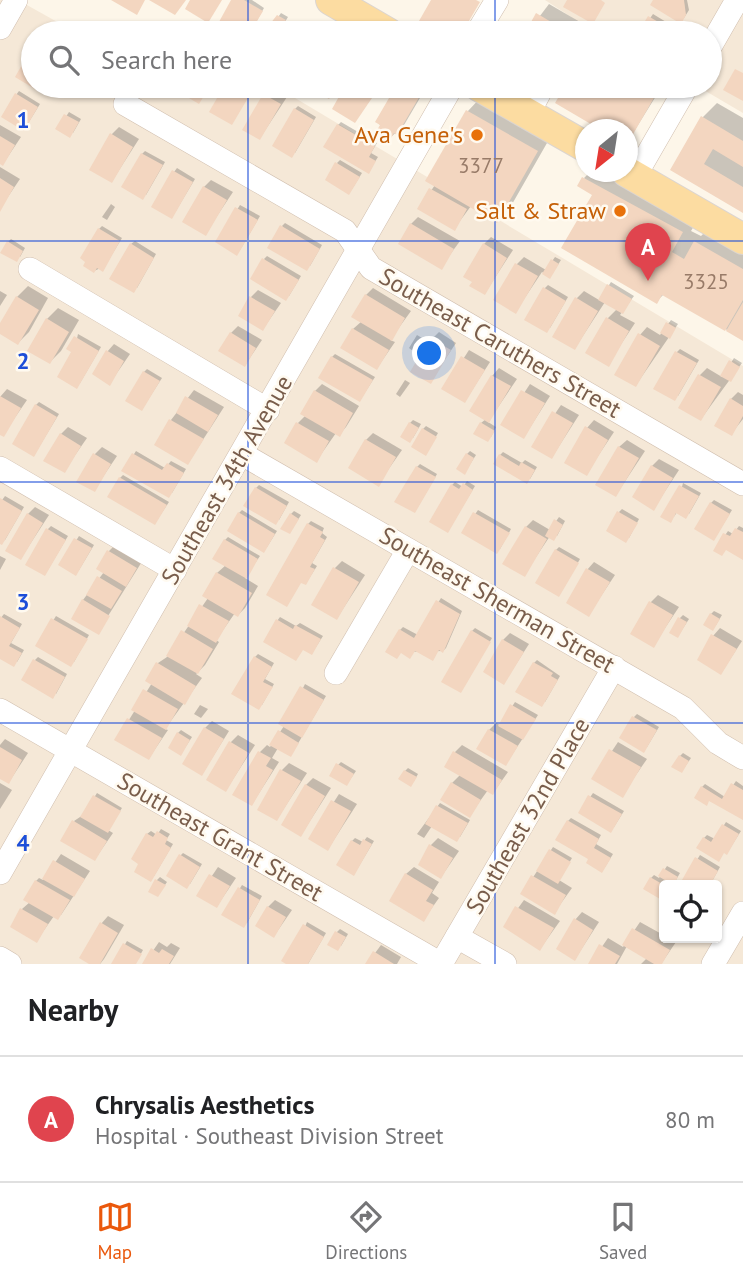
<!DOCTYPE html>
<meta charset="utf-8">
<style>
:root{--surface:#fff;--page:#f6f6f6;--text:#202124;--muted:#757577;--line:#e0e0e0;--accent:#ea580c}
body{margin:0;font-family:"PT Sans",sans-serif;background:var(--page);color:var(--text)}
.controls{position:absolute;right:21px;bottom:21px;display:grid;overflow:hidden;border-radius:7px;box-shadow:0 2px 5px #0004}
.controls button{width:63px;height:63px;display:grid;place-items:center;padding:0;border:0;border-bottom:2px solid var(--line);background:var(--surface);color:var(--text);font:35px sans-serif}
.compass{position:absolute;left:575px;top:119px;width:63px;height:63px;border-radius:50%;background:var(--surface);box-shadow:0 2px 5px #0004;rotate:210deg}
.you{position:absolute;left:430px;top:354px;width:24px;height:24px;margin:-18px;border:5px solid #fff;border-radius:50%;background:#1a73e8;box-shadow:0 0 0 10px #1a73e833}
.badge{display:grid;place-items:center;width:46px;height:46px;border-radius:50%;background:var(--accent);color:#fff;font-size:23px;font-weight:700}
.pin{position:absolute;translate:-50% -58px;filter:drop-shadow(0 2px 4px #0008)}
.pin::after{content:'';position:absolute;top:37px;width:24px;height:21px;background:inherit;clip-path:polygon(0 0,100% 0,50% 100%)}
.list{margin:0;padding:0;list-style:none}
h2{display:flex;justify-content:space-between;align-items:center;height:91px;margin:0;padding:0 28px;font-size:30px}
h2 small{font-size:23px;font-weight:400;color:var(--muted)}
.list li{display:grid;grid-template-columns:46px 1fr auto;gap:21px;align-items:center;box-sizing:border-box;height:126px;padding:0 28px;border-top:2px solid var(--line)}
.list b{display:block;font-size:26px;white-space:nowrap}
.list p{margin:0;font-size:23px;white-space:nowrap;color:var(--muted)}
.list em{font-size:23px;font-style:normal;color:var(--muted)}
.icon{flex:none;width:38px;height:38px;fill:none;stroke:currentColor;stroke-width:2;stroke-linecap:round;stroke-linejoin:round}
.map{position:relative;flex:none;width:743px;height:964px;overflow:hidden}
.search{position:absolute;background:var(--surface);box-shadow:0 2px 5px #0004;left:21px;right:21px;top:21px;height:77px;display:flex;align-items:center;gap:18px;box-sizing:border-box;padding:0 24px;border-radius:38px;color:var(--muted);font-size:26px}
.sheet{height:217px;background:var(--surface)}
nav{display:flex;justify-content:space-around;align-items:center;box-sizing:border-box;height:98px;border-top:2px solid var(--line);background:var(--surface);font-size:19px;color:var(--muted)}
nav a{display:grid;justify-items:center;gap:4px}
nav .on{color:var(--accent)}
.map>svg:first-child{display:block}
</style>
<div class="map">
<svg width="743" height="964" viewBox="0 0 743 964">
<rect width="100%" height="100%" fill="#fdf6e9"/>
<g fill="#f5e8d7" fill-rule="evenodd">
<path d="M0 0H18L77 33H33V86H275L743 366V964H0ZM664 885H717V938H664Z"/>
<path d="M545 0H743V113L697 86H710V33H596Z"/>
</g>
<g fill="#0003">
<path d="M233 0H252L264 8 250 33H221L216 30Z"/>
<path d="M655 0H687L689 10 684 18Z"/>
<path d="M549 4 592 29 590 33H527Z"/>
<path d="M281 13 288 17 285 22 294 27 290 33H267Z"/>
<path d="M653 14 676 28 673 33H640Z"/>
<path d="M62 25 76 33H48L51 29 57 32Z"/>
<path d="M308 26 322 33H303Z"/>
<path d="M33 52V86H49L43 92 17 76Z"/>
<path d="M154 86H173L167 93Z"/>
<path d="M347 86H380L355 121 334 109Z"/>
<path d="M398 86H427L404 125 390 138 377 121Z"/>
<path d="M567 86H657L661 88 628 141V130L558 102Z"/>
<path d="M271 88 287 97 260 138 264 95Z"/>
<path d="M19 91 40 104 27 125 16 95Z"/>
<path d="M482 96 551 136 511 206 496 220 471 206 454 229 419 208 435 185 427 180 468 111Z"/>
<path d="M717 103 743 118V210L672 170 702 118Z"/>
<path d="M298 106 316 117 295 153V109Z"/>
<path d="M69 112 81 119 73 133 58 129Z"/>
<path d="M341 122 377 143 371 153 378 157 371 168 338 125Z"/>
<path d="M0 125 21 137 3 164 0 162Z"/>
<path d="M119 127 139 139 112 181V134Z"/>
<path d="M145 151 165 162 146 195 142 154Z"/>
<path d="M340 160 362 173 352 189 337 163Z"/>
<path d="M0 167 20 179 1 207H0Z"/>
<path d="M177 168 195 179 174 214V172Z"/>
<path d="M590 172H628L703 211 691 231 701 236 710 227 743 247V339L664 294 656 302 584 178Z"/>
<path d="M211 180 233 192 205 234 204 187Z"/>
<path d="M111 204 115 207 107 220 102 217Z"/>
<path d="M240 205 260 216 240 250 217 242Z"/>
<path d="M418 217 460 241 441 267 411 224Z"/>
<path d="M285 223 322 245 310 266 282 226Z"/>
<path d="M102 226 122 238 105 266 94 271 99 229Z"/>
<path d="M491 237 513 250 485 293 484 244Z"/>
<path d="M11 239 25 248 20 257 8 242Z"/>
<path d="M135 241 156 254 137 288 131 244Z"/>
<path d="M267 256 301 276 289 296 264 259Z"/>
<path d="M524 257 546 270 555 257 561 260 550 277 542 272 516 311 517 264Z"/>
<path d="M611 282 634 296 620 315 635 323 608 364V318L617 309 605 302 575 348 577 298 584 291 599 300Z"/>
<path d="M548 285 568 297 550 328 545 288Z"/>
<path d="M28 286 48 298 29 332 18 343 0 332V327L17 297Z"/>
<path d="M373 288 411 311 390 340 395 342 377 368 353 329 362 321 366 295Z"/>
<path d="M258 290 281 303 263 329 251 297Z"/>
<path d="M0 291 7 295 0 306Z"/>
<path d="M58 308 79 320 61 351 50 362 47 319Z"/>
<path d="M671 320 678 324 636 385 640 335 647 327 660 335Z"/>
<path d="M238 326 262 340 245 365 231 333Z"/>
<path d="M439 332 456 343 430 382 432 339Z"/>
<path d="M78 334 101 347 80 383 74 352Z"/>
<path d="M417 335 422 338 413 351 409 348Z"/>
<path d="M114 344 130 354 110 383 107 352Z"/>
<path d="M680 349 699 360 678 396 677 352Z"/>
<path d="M469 350 490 362 465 401 444 389Z"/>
<path d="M335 354 375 377 360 400 332 357Z"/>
<path d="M734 358 742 363 701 419 700 375 707 368 722 377Z"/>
<path d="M499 368 517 379 488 422 496 427 491 437 481 423 486 419 492 376Z"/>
<path d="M147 369 162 378 142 409 144 372Z"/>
<path d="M405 380 410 383 400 397 396 394Z"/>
<path d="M322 384 359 406 346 427 339 435 336 433 317 460 298 423 306 415 315 391Z"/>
<path d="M530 384 550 396 524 437 503 425Z"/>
<path d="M7 389 27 400 3 435 0 433V397Z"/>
<path d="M194 390 224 407 188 463 171 420Z"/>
<path d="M738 392 743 395V419L731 434V399Z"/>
<path d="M39 402 59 414 34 455 36 405Z"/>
<path d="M561 405 579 415 552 457 533 446Z"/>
<path d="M413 420 421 424 413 438 410 423Z"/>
<path d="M594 420 614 432 586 474 587 428Z"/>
<path d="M426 426 438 433 428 450 423 429Z"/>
<path d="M68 427 87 438 64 471 61 434Z"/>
<path d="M373 433 402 450 378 484 366 440Z"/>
<path d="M627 440 645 451 616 495 619 447Z"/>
<path d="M102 447 117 456 94 490 95 454Z"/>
<path d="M136 451 165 468 171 461 186 469 172 493 124 470Z"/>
<path d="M470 451 476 455 467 469V454Z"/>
<path d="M503 452 522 463 525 460 537 467 530 479 500 455Z"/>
<path d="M659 459 679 470 654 508 652 466Z"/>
<path d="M420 464 437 474 417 508V467Z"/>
<path d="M123 475 169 502 155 523 120 478Z"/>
<path d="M467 481 475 486 450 527 452 485 455 482 463 487Z"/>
<path d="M683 483 701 493 689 514 677 512 674 517Z"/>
<path d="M259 485 289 502 279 520 256 488Z"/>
<path d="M5 496 24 507 5 540 0 542V503Z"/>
<path d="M714 500 732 510 714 539 711 503Z"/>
<path d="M35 507 49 515 21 558 28 514Z"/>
<path d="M622 509 639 519 629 538 619 512Z"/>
<path d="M242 510 277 531 267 547 239 513Z"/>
<path d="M478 510 511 529 500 549 463 532Z"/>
<path d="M294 511 301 515 292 529 291 514Z"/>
<path d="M559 517 565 521 557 536H550L524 575 526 527 533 520 550 530Z"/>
<path d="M311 521 324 528 322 533 327 537 312 563 317 566 308 580 301 581 308 524Z"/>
<path d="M51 526 68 536 47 571 48 529Z"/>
<path d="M739 526 743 528V558L726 549 715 550 728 531 733 534Z"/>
<path d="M79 536 94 545 79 570 61 565Z"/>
<path d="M228 537 260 556 245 578 258 586 245 608 238 615 235 613 216 640 219 642 205 665 196 674 202 678 165 729 168 730 149 758 117 739 152 683 158 663 167 657 208 598 217 573 226 565 225 540Z"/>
<path d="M116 544 143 560 98 632 83 600 104 572 109 551Z"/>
<path d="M559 547 580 559 561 592 556 550Z"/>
<path d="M0 556 6 559 0 570Z"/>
<path d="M342 561 365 575 337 618 335 568Z"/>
<path d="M594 562 615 575 589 614 587 570Z"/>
<path d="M658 595 679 607 653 646 651 602Z"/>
<path d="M441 598 462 611 446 648 443 651 402 652 400 630 403 627 418 635Z"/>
<path d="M714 611 722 615 716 625 711 614Z"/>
<path d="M4 614 22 624 11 643 24 650 17 662 0 657V619Z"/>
<path d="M683 615 689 619 680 633V618Z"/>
<path d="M56 616 89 635 74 662 37 646Z"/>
<path d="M280 617 296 626 300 623 323 636 314 650 277 621Z"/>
<path d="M475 628 492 638 463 688 472 631Z"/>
<path d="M720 628 742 641 721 673 713 636Z"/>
<path d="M510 633 529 644 504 683 503 640Z"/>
<path d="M258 654 274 663 265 679 274 684 262 705 255 657Z"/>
<path d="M38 657 67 674 56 694 35 660Z"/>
<path d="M537 660 560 676 545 702 534 663Z"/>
<path d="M305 684 326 696 293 752 278 748 272 758 279 762 252 804 260 752 267 745 270 747 284 726Z"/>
<path d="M515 702 538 715 506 764 489 730 496 723 500 725Z"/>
<path d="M200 705 208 709 201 718 194 714Z"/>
<path d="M637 714 659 727 647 747 634 717Z"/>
<path d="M212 721 229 731 202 774 205 728Z"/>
<path d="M181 730 192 737 181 754 178 733Z"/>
<path d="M238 735 255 745 226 790 231 742Z"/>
<path d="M5 739 28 753 9 782 0 777V745Z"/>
<path d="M618 742 647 759 622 795 594 778Z"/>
<path d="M462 745 508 772 493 793 488 790 470 815 452 783 461 774 455 752Z"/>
<path d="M683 753 691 758 682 771 680 756Z"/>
<path d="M341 762 356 771 347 784 338 765Z"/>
<path d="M289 763 307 773 277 819 282 770Z"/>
<path d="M408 768 418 774 414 781 405 771Z"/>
<path d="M313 778 331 788 301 835 306 785Z"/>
<path d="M736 781 743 786V818L702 787 705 784 725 797Z"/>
<path d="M0 783 12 790 0 809Z"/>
<path d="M97 793 122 808 108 830 113 833 95 859 74 821 83 815Z"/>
<path d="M593 793 624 811 614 827 580 812Z"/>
<path d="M339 794 357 804 328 849 310 839Z"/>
<path d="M440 803 470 820 460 837 432 826 424 838 417 834Z"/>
<path d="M571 818 601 835 596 844 613 854 605 867 591 858 568 821Z"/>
<path d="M726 822 741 831 727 853 704 838 707 835 715 839Z"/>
<path d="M161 829 170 834 166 840 173 844 154 876 147 834 151 831 157 835Z"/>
<path d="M367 837 374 841 356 871 352 841 355 838 363 842Z"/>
<path d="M438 838 459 851 441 877 431 845Z"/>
<path d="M553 847 572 858 559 880 572 888 554 913 522 894Z"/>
<path d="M183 853 202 864 190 884 180 856Z"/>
<path d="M61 854 90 871 61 915 54 916 37 940 22 909 30 902 36 881 39 878 43 880Z"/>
<path d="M700 855 720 867 710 885H696L685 879Z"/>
<path d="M667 866 680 873 676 880 664 885 659 897 645 889 651 878 654 875 659 878Z"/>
<path d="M218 867 236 878 217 906 199 895Z"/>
<path d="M414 867 439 882 432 893 439 898 424 919 406 874Z"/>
<path d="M160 877 167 882 158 895 157 880Z"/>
<path d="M242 885 262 896 247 923 224 914Z"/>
<path d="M275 900 292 910 274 936 268 907Z"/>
<path d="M524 900 560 921 540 949 505 926Z"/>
<path d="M582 912 599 922 575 959V920Z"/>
<path d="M108 916 124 925 104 959 100 964H93L101 924Z"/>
<path d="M307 922 326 933 308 964H290Z"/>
<path d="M640 922 676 942 661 964H641L647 958 627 946 617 964H590L608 938 623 947Z"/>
<path d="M340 929 348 934 341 946 337 932Z"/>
<path d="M127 941 143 950 135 964H113Z"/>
<path d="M159 942 167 947 171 943 180 948 170 964H144Z"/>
<path d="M381 945 401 957 397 964H367Z"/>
</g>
<g fill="#f3d6c0">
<path d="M111 0H145L137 15Z"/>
<path d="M149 0H186L175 15Z"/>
<path d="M190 0H222L208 23 185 9Z"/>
<path d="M231 0H244L263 11 250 33 214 31Z"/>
<path d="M431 0H476L480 2 462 33H437L419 21Z"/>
<path d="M567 0H601L605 3 593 24 563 7Z"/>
<path d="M653 0H684L686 15 681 24 650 5Z"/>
<path d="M536 13 570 33H525Z"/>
<path d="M277 15 286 20 283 25 292 30 290 33H263Z"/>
<path d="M648 16 674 31 673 33H638Z"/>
<path d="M27 56 33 60V86H48L43 94 15 77Z"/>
<path d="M735 69 743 73V101L723 90Z"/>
<path d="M180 86H210L199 104 177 91Z"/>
<path d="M224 86H255L232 125 209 112Z"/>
<path d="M318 86H339L329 99 315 91Z"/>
<path d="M345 86H374V95L355 123 332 109Z"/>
<path d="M396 86H407L421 94 397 135 394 133 390 140 376 132 380 125 375 122Z"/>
<path d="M565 86H638L655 96 628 143V130H601L555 103Z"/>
<path d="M15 93 38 107 24 131 1 117Z"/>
<path d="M263 94 281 104 260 140 242 130Z"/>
<path d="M294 108 314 120 292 158 272 146Z"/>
<path d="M466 110 538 151 497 223 425 181Z"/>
<path d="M64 114 79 122 70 138 55 129Z"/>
<path d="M701 116 743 141V167L713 149 704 164 743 187V213L670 170Z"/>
<path d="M337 124 375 146 369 157 376 161 369 174 323 147Z"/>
<path d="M110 133 133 147 112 183 89 170Z"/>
<path d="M0 136 15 145 3 166 0 164Z"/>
<path d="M141 153 163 165 143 200 121 187Z"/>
<path d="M335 162 360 177 349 195 325 180Z"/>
<path d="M172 170 193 182 172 219 151 207Z"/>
<path d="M582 177 683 232 672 252 684 259 694 241 743 269V300L725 331 662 295 657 304 561 248 592 195 577 186Z"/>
<path d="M0 178 14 187 0 212Z"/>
<path d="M203 186 227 200 206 236 182 222Z"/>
<path d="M429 188 467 209 455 231 417 209Z"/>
<path d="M235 207 258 220 237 256 215 242Z"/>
<path d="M410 223 454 249 442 270 398 244Z"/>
<path d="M280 225 320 249 307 271 267 248Z"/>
<path d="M98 228 120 241 103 272 97 268 94 273 83 266 85 262 80 258Z"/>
<path d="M7 241 23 251 17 262 0 253Z"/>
<path d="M130 243 154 258 134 293 109 279Z"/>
<path d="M483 243 507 258 485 295 469 286 472 282 463 277Z"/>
<path d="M262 258 299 280 286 301 250 279Z"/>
<path d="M551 259 559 264 550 279 542 274Z"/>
<path d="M515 263 538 276 516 314 493 300Z"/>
<path d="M607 284 632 299 623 314 598 300Z"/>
<path d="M543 287 566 301 547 333 524 320Z"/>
<path d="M365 294 405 318 392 341 351 317Z"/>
<path d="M16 296 39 310 18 345 0 334V323Z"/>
<path d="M249 296 275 311 263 331 238 316Z"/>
<path d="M575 297 598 311 575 350 552 337Z"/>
<path d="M743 302V341L726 331Z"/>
<path d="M606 317 629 331 609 367 585 353Z"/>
<path d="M46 318 69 332 50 364 27 351Z"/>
<path d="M666 322 676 328 670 339 660 333Z"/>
<path d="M352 328 389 350 377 370 340 348Z"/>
<path d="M230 332 256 348 245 367 218 351Z"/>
<path d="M638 333 660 346 636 387 614 375Z"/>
<path d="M74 336 99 351 77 389 57 377 71 352 66 349Z"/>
<path d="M430 338 451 350 431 384 410 372Z"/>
<path d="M106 350 124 361 110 386 92 374Z"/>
<path d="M675 351 697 363 675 401 653 389Z"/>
<path d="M331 356 373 380 360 402 318 378Z"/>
<path d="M461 356 485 370 465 403 441 389Z"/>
<path d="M729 360 740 367 731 382 720 376Z"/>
<path d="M143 371 160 381 142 411 125 401Z"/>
<path d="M698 374 721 387 701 421 678 408Z"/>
<path d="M491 375 511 386 489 423 469 411Z"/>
<path d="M314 390 353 413 340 437 300 414Z"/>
<path d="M521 390 545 403 524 439 500 425Z"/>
<path d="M0 396 21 408 4 437 0 435Z"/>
<path d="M185 396 218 415 208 432 176 413Z"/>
<path d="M730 398 743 406V416L732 436 714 426Z"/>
<path d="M35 404 57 417 34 457 12 444Z"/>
<path d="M552 411 573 423 552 459 531 447Z"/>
<path d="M169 419 204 439 188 465 154 445Z"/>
<path d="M296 422 329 441 317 463 284 443Z"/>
<path d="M409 422 419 428 410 443 400 437Z"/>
<path d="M480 422 495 431 488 442 473 434Z"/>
<path d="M585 426 608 440 587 476 564 463Z"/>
<path d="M422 428 437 437 426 456 411 447Z"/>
<path d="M60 433 81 446 65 473 43 461Z"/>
<path d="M365 439 396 457 379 487 348 468Z"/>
<path d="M618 446 639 458 616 497 595 485Z"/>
<path d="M93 453 111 464 95 492 76 482Z"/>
<path d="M132 453 162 470 167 463 184 473 169 498 121 471Z"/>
<path d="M466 453 474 458 465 475 456 469Z"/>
<path d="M499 454 519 466 521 462 535 470 527 484 493 464Z"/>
<path d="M651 465 673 478 654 511 632 497Z"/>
<path d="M416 466 436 477 415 513 394 502Z"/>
<path d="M119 477 167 505 155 525 107 497Z"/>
<path d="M463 483 473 490 448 533 429 522 451 484 459 489Z"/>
<path d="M679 485 699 496 686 519 676 513 671 523 660 517Z"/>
<path d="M255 487 287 506 276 525 243 506Z"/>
<path d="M0 498 22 511 2 545 0 544Z"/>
<path d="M710 502 730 514 714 541 694 529Z"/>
<path d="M617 511 638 523 626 543 606 531Z"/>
<path d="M238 512 275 534 264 553 227 531Z"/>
<path d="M473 512 510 533 497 554 461 533Z"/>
<path d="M27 513 43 523 21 560 5 551Z"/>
<path d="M290 513 299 519 290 534 280 529Z"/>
<path d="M554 519 563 525 554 541 545 536Z"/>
<path d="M307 523 323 532 320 537 325 540 310 567 315 569 306 585 301 583 287 607 266 595Z"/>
<path d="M525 526 547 539 525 577 502 564Z"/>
<path d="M46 528 66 540 45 576 25 565Z"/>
<path d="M735 528 743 532V560L726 550 722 556 713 551 723 533 730 536Z"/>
<path d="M74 538 92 548 76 576 58 565Z"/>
<path d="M224 539 258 559 247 579 212 559Z"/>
<path d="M555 549 579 563 559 597 535 583Z"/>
<path d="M107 550 137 568 126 587 96 569Z"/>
<path d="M333 567 359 582 337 620 311 605Z"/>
<path d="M586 568 610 582 589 617 566 603Z"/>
<path d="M216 572 252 593 238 617 202 596Z"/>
<path d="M97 576 122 591 111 609 86 595Z"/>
<path d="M82 599 110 616 99 635 71 619Z"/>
<path d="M436 600 460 614 443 653 439 650 433 661 415 651 410 659 401 653 397 659 385 652 399 629 414 638Z"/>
<path d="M649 601 673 615 654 648 630 634Z"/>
<path d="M199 604 229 621 216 643 187 626Z"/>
<path d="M710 613 720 619 713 631 703 625Z"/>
<path d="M0 616 20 628 9 646 22 653 14 667 0 659Z"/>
<path d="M678 617 687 622 678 638 669 633Z"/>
<path d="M51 618 88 639 71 667 35 646Z"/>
<path d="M276 619 293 629 295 625 321 639 312 655 303 650 296 661 263 642Z"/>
<path d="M181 630 213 649 198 674 166 656Z"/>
<path d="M471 630 491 642 461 693 441 682Z"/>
<path d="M711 634 737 649 721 675 697 660Z"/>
<path d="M502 639 524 652 504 685 483 672Z"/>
<path d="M254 656 272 667 263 682 273 687 259 710 231 694Z"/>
<path d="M33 659 65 677 53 699 21 680Z"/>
<path d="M156 662 196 686 185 705 145 681Z"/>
<path d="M533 662 553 673 551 676 558 680 542 707 515 692Z"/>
<path d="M300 686 324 700 302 738 278 724Z"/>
<path d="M143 689 178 709 166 730 131 710Z"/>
<path d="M510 704 536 719 523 740 498 726Z"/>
<path d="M632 716 657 730 644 753 619 738Z"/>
<path d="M127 718 162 738 149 760 114 740Z"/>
<path d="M204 727 224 739 202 776 182 764Z"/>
<path d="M488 729 518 746 506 766 476 749Z"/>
<path d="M278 730 299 743 291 757 269 745Z"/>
<path d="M177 732 190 740 181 756 168 748Z"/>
<path d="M229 741 249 753 226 792 206 780Z"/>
<path d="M0 747 22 760 9 784 0 779Z"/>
<path d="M609 749 641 767 623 798 591 779Z"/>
<path d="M258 751 271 758 266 766 273 770 252 806 232 795Z"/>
<path d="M453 751 502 780 493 795 444 767Z"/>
<path d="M679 755 689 761 682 773 671 767Z"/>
<path d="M336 763 354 774 347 786 329 776Z"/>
<path d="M280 769 301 781 277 821 257 810Z"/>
<path d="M404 770 417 777 411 787 398 779Z"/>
<path d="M451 782 481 800 470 818 440 800Z"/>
<path d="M731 783 743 790V820L709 801 707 806 694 798 701 786 722 799Z"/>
<path d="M305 784 325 796 301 837 281 825Z"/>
<path d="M93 795 121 811 108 833 80 817Z"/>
<path d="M588 795 622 814 611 833 578 813Z"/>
<path d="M331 800 351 811 328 851 308 839Z"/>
<path d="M436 805 468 823 457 842 425 824Z"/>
<path d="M72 820 107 841 95 861 60 841Z"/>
<path d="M567 820 599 839 594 848 611 858 602 873 586 863 588 859 555 840Z"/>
<path d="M722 824 739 834 727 855 724 853 719 862 696 848 703 837 711 842Z"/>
<path d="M157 831 168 838 165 844 171 848 151 882 134 872 138 864 131 859 146 833 153 837Z"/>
<path d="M363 839 372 844 354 876 336 865 351 840 360 845Z"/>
<path d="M429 844 453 858 441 879 418 865Z"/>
<path d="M549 849 571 862 558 884 536 871Z"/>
<path d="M179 854 200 867 187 889 166 876Z"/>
<path d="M695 857 718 871 710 885H692L682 880Z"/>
<path d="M53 860 85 879 74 897 42 879Z"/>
<path d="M663 868 678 877 673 885 658 876Z"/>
<path d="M405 873 433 890 426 901 434 905 424 922 389 901Z"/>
<path d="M209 874 230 886 217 908 196 896Z"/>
<path d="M531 875 566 895 555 915 520 894Z"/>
<path d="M650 877 664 885 660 899 643 889Z"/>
<path d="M155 879 166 885 158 897 148 892Z"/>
<path d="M35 880 70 900 58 920 23 900Z"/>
<path d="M238 887 260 900 244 928 221 915Z"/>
<path d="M267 906 286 917 274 938 255 926Z"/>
<path d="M515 906 554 928 540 951 503 927Z"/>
<path d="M20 908 48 924 37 943 10 927Z"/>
<path d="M574 918 593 930 575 961 556 949Z"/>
<path d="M100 922 118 933 100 964H89L79 958Z"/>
<path d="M303 924 324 937 308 964H286L281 961Z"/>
<path d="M632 928 670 950 662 964H654L622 945Z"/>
<path d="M335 931 346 937 338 951 327 945Z"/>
<path d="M123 943 142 954 136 964H111Z"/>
<path d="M599 944 620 956 615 964H588Z"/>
<path d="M151 948 159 953 162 949 174 956 169 964H142Z"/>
<path d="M373 951 394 964H365Z"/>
</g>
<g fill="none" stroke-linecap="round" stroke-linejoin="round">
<g stroke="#d0beae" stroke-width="24">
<g id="minor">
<path d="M0 28 16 0"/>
<path d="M477 33 497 0"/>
<path d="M710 47 737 0"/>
<path d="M125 104 345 231 371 268 743 484"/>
<path d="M528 114 543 86"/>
<path d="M635 176 687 86"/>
<path d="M30 269 268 410"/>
<path d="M242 454 683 708 718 743 743 758"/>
<path d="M0 468 175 570"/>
<path d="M336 673 408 550"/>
<path d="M0 710 441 964"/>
<path d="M0 873 452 86"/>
<path d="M457 937 505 964"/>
<path d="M0 958 10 964"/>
<path d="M441 964 614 667"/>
<path d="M713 964 743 913"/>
</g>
</g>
<g stroke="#dcd5d0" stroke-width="32">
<g id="major">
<path d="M331 0 388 33"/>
<path d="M479 86 586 147"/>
<path d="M627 172 743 239"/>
</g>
</g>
<use href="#minor" stroke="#fff" stroke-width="23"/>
<use href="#major" stroke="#fcdca1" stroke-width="30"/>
</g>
<path fill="none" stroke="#1d4ed8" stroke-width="2" stroke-opacity="0.55" d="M248 0V33M495 0V33M248 86V964M495 86V964M0 241H743M0 482H743M0 723H743"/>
<g fill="#e8710a" stroke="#fffaf0" stroke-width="2.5">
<circle cx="477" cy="135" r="7"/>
<circle cx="620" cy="211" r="7"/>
</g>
<g text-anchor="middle" stroke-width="5" stroke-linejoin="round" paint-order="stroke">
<g font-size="21" fill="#987b68">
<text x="481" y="173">3377</text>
<text x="706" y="289">3325</text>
</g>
<g font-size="24" fill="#c56008" stroke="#fffaf0" text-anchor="end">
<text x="463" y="143">Ava Gene's</text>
<text x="606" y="219">Salt &amp; Straw</text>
</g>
<g font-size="24" fill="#795d4b" stroke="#fffaf0">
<text transform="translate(500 343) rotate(30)" y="8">Southeast Caruthers Street</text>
<text transform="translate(227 480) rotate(-60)" y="8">Southeast 34th Avenue</text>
<text transform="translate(497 600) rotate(30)" y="8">Southeast Sherman Street</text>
<text transform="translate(528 816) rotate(-60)" y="8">Southeast 32nd Place</text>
<text transform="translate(220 837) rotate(30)" y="8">Southeast Grant Street</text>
</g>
</g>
<g font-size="23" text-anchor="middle" font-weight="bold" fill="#1d4ed8" stroke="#fffaf0" stroke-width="5" stroke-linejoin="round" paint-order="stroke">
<text x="23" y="128">1</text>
<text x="23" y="369">2</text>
<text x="23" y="610">3</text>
<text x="23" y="851">4</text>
</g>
</svg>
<div class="controls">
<button><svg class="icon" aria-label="locate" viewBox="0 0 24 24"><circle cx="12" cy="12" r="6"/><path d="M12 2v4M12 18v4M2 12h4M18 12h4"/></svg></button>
</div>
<svg class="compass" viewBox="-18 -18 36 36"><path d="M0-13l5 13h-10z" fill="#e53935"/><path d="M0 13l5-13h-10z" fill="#757577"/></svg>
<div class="you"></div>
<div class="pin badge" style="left:648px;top:281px;background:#e0444e">A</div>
<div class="search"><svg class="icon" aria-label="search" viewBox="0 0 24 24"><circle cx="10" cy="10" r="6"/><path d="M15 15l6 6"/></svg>Search here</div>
</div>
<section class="sheet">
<h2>Nearby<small></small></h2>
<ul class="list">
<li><span class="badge" style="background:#e0444e">A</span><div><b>Chrysalis Aesthetics</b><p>Hospital · Southeast Division Street</p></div><em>80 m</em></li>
</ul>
</section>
<nav>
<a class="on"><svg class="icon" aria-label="map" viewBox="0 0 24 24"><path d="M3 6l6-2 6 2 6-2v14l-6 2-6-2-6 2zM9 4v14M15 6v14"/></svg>Map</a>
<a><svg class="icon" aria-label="directions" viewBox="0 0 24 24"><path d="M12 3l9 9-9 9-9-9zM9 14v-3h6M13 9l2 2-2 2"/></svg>Directions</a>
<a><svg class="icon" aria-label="saved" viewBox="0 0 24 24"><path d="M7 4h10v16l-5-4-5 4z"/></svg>Saved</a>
</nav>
